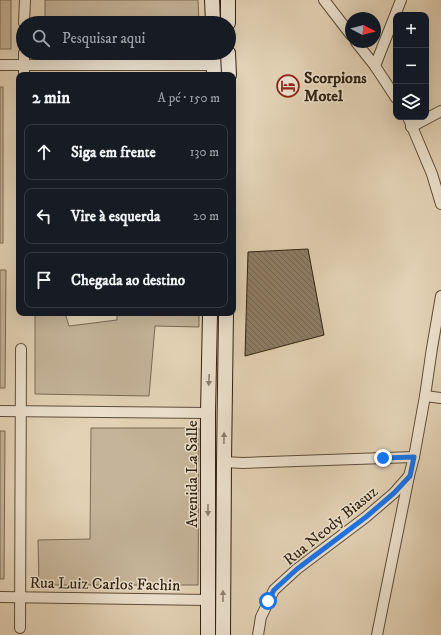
<!DOCTYPE html>
<html lang="pt">
<meta charset="utf-8">
<style>
:root{--surface:#171b24;--page:#20242c;--text:#f1f3f6;--muted:#9ea1a6;--line:#363941}
body{margin:0;font-family:"IM FELL DW Pica",serif;background:var(--page);color:var(--text)}
.controls{position:absolute;right:12px;top:12px;display:grid;overflow:hidden;border-radius:8px;box-shadow:0 4px 16px #0002}
.controls button{width:36px;height:36px;display:grid;place-items:center;padding:0;border:0;border-bottom:1px solid var(--line);background:var(--surface);color:var(--text);font:20px sans-serif}
.compass{position:absolute;left:345px;top:12px;width:36px;height:36px;border-radius:50%;background:var(--surface);box-shadow:0 4px 16px #0002;rotate:97deg}
.stop{position:absolute;width:12px;height:12px;margin:-9px;border:3px solid #1a73e8;border-radius:50%;background:#fff}
.stop.end{background:#1a73e8;border-color:#fff;box-shadow:0 1px 4px #0008}
.list{margin:0;padding:0;list-style:none}
h2{display:flex;justify-content:space-between;align-items:center;height:52px;margin:0;padding:0 16px;font-size:17px}
h2 small{font-size:13px;font-weight:400;color:var(--muted)}
.list li{display:grid;grid-template-columns:26px 1fr auto;gap:12px;align-items:center;box-sizing:border-box;height:56px;margin:0 8px 8px;padding:0 8px;border:1px solid var(--line);border-radius:8px}
.list b{display:block;font-size:15px;white-space:nowrap}
.list em{font-size:13px;font-style:normal;color:var(--muted)}
.icon{flex:none;width:22px;height:22px;fill:none;stroke:currentColor;stroke-width:2;stroke-linecap:round;stroke-linejoin:round}
.map{position:relative;flex:none;width:441px;height:635px;overflow:hidden}
.search{position:absolute;background:var(--surface);box-shadow:0 4px 16px #0002;left:16px;top:16px;width:220px;height:44px;display:flex;align-items:center;gap:10px;box-sizing:border-box;padding:0 14px;border-radius:22px;color:var(--muted);font-size:15px}
.panel{position:absolute;background:var(--surface);box-shadow:0 4px 16px #0002;left:16px;top:72px;width:220px;height:244px;border-radius:8px}
.map>svg:first-child{display:block}
</style>
<div class="map">
<svg width="441" height="635" viewBox="0 0 441 635">
<defs>
<pattern id="building-back-hatch" width="6" height="6" patternUnits="userSpaceOnUse"><rect width="6" height="6" fill="#8e7d66"/><path d="M-1 5l2 2M0 0l6 6M5-1l2 2" fill="none" stroke="#756653"/></pattern>
</defs>
<rect width="100%" height="100%" fill="#e3d2b5"/>
<filter id="stains"><feTurbulence type="fractalNoise" baseFrequency=".005" numOctaves="4"/><feColorMatrix values="0 0 0 0 .2 0 0 0 0 .09 0 0 0 0 .02 0 0 0 .5 -.17"/></filter>
<radialGradient id="worn" r=".72"><stop offset=".6" stop-color="#630" stop-opacity="0"/><stop offset="1" stop-color="#630" stop-opacity=".3"/></radialGradient>
<g fill="#c5b499" stroke="#7b6a54">
<rect x="0" y="0" width="11" height="49"/>
<path d="M45 0H198L199 23H45Z"/>
<rect x="0" y="87" width="3" height="156"/>
<path d="M0 270H6L5 388H0Z"/>
<path d="M35 313H65L69 326 117 320V313H199V327L155 326 149 396 35 394Z"/>
<path d="M91 428H199L198 585H39L38 540 90 539Z"/>
<path d="M0 431H5L4 579H0Z"/>
</g>
<path fill="url(#building-back-hatch)" stroke="#312110" d="M308 249 324 335 245 356 248 252Z"/>
<g fill="none" stroke-linecap="round" stroke-linejoin="round">
<g stroke="#5e4d39" stroke-width="12">
<g id="street">
<path d="M324 0 351 35"/>
<path d="M24 23 25 0"/>
<path d="M356 42 375 66 396 98"/>
<path d="M0 65H214"/>
<path d="M375 66 401 0"/>
<path d="M24 75V53"/>
<path d="M408 117 432 174 441 204"/>
<path d="M411 127 441 111"/>
<path d="M425 396 441 398"/>
<path d="M0 411 208 413"/>
<path d="M224 462 243 463 414 457"/>
<path d="M0 597 209 600"/>
<path d="M20 628 21 349"/>
<path d="M258 635 261 617 274 590 297 569 366 517 394 493 409 476 414 457 425 396 432 348 441 296"/>
<path d="M377 635 409 476"/>
</g>
</g>
<g stroke="#312110" stroke-width="16">
<g id="secondary">
<path d="M212 0 213 23"/>
<path d="M228 0V23"/>
<path d="M213 53 214 75"/>
<path d="M228 53 229 75"/>
<path d="M208 635V413L210 313"/>
<path d="M223 635 224 462 226 313"/>
</g>
</g>
<use href="#street" stroke="#ede2cf" stroke-width="10"/>
<use href="#secondary" stroke="#ede2cf" stroke-width="14"/>
</g>
<defs><path id="oneway-solid" d="M-6-.8H1V-3.2L6.5 0L1 3.2V.8H-6Z"/></defs>
<g fill="#8f8270">
<use href="#oneway-solid" transform="translate(209 380) rotate(92)"/>
<use href="#oneway-solid" transform="translate(224 438) rotate(-89)"/>
<use href="#oneway-solid" transform="translate(208 510) rotate(90)"/>
<use href="#oneway-solid" transform="translate(223 596) rotate(-90)"/>
</g>
<g fill="none" stroke-linecap="round" stroke-linejoin="round">
<path stroke="#1a73e8" stroke-width="5" d="M268 601 274 590 297 569 366 517 394 493 410 476 414 457 383 458"/>
</g>
<defs>
<g id="hotel-ring" transform="scale(1.15)"><circle r="9.5" fill="#ede2cf" stroke="#8f2418" stroke-width="1.5"/><path d="M-6-4.5h1.5V1H6V5H4.5V3h-9V5H-6ZM-4 0a1.8 1.8 0 1 1 3.6 0ZM.5 0V-2.5h3Q6-2.5 6 0Z" fill="#8f2418"/></g>
</defs>
<g fill-rule="evenodd">
<use href="#hotel-ring" x="288" y="86"/>
</g>
<g text-anchor="middle" stroke-width="3" stroke-linejoin="round" paint-order="stroke">
<g font-size="16" font-weight="bold" fill="#312110" stroke="#ede2cf" text-anchor="start">
<text x="304" y="83">Scorpions<tspan x="304" dy="18">Motel</tspan></text>
</g>
<g font-size="16" fill="#312110" stroke="#ede2cf">
<text transform="translate(191 474) rotate(-90)" y="6">Avenida La Salle</text>
<text transform="translate(330 525) rotate(-39)" y="6">Rua Neody Biasuz</text>
<text transform="translate(105 583) rotate(1)" y="6">Rua Luiz Carlos Fachin</text>
</g>
</g>
<rect width="100%" height="100%" filter="url(#stains)"/>
<rect width="100%" height="100%" fill="url(#worn)"/>
</svg>
<div class="controls">
<button>+</button>
<button>−</button>
<button><svg class="icon" aria-label="layers" viewBox="0 0 24 24"><path d="M12 4l9 5-9 5-9-5zM3 14l9 5 9-5"/></svg></button>
</div>
<svg class="compass" viewBox="-18 -18 36 36"><path d="M0-13l5 13h-10z" fill="#e53935"/><path d="M0 13l5-13h-10z" fill="#9ea1a6"/></svg>
<div class="stop" style="left:268px;top:601px"></div>
<div class="stop end" style="left:383px;top:458px"></div>
<div class="search"><svg class="icon" aria-label="search" viewBox="0 0 24 24"><circle cx="10" cy="10" r="6"/><path d="M15 15l6 6"/></svg>Pesquisar aqui</div>
<section class="panel">
<h2>2 min<small>A pé · 150 m</small></h2>
<ul class="list">
<li><svg class="icon" aria-label="ahead" viewBox="0 0 24 24"><path d="M12 20V5M6 11l6-6 6 6"/></svg><div><b>Siga em frente</b></div><em>130 m</em></li>
<li><svg class="icon" aria-label="left" viewBox="0 0 24 24"><path d="M17 20v-9H6M10 6l-5 5 5 5"/></svg><div><b>Vire à esquerda</b></div><em>20 m</em></li>
<li><svg class="icon" aria-label="arrive" viewBox="0 0 24 24"><path d="M6 21V4h12l-3 4 3 4H6"/></svg><div><b>Chegada ao destino</b></div></li>
</ul>
</section>
</div>
